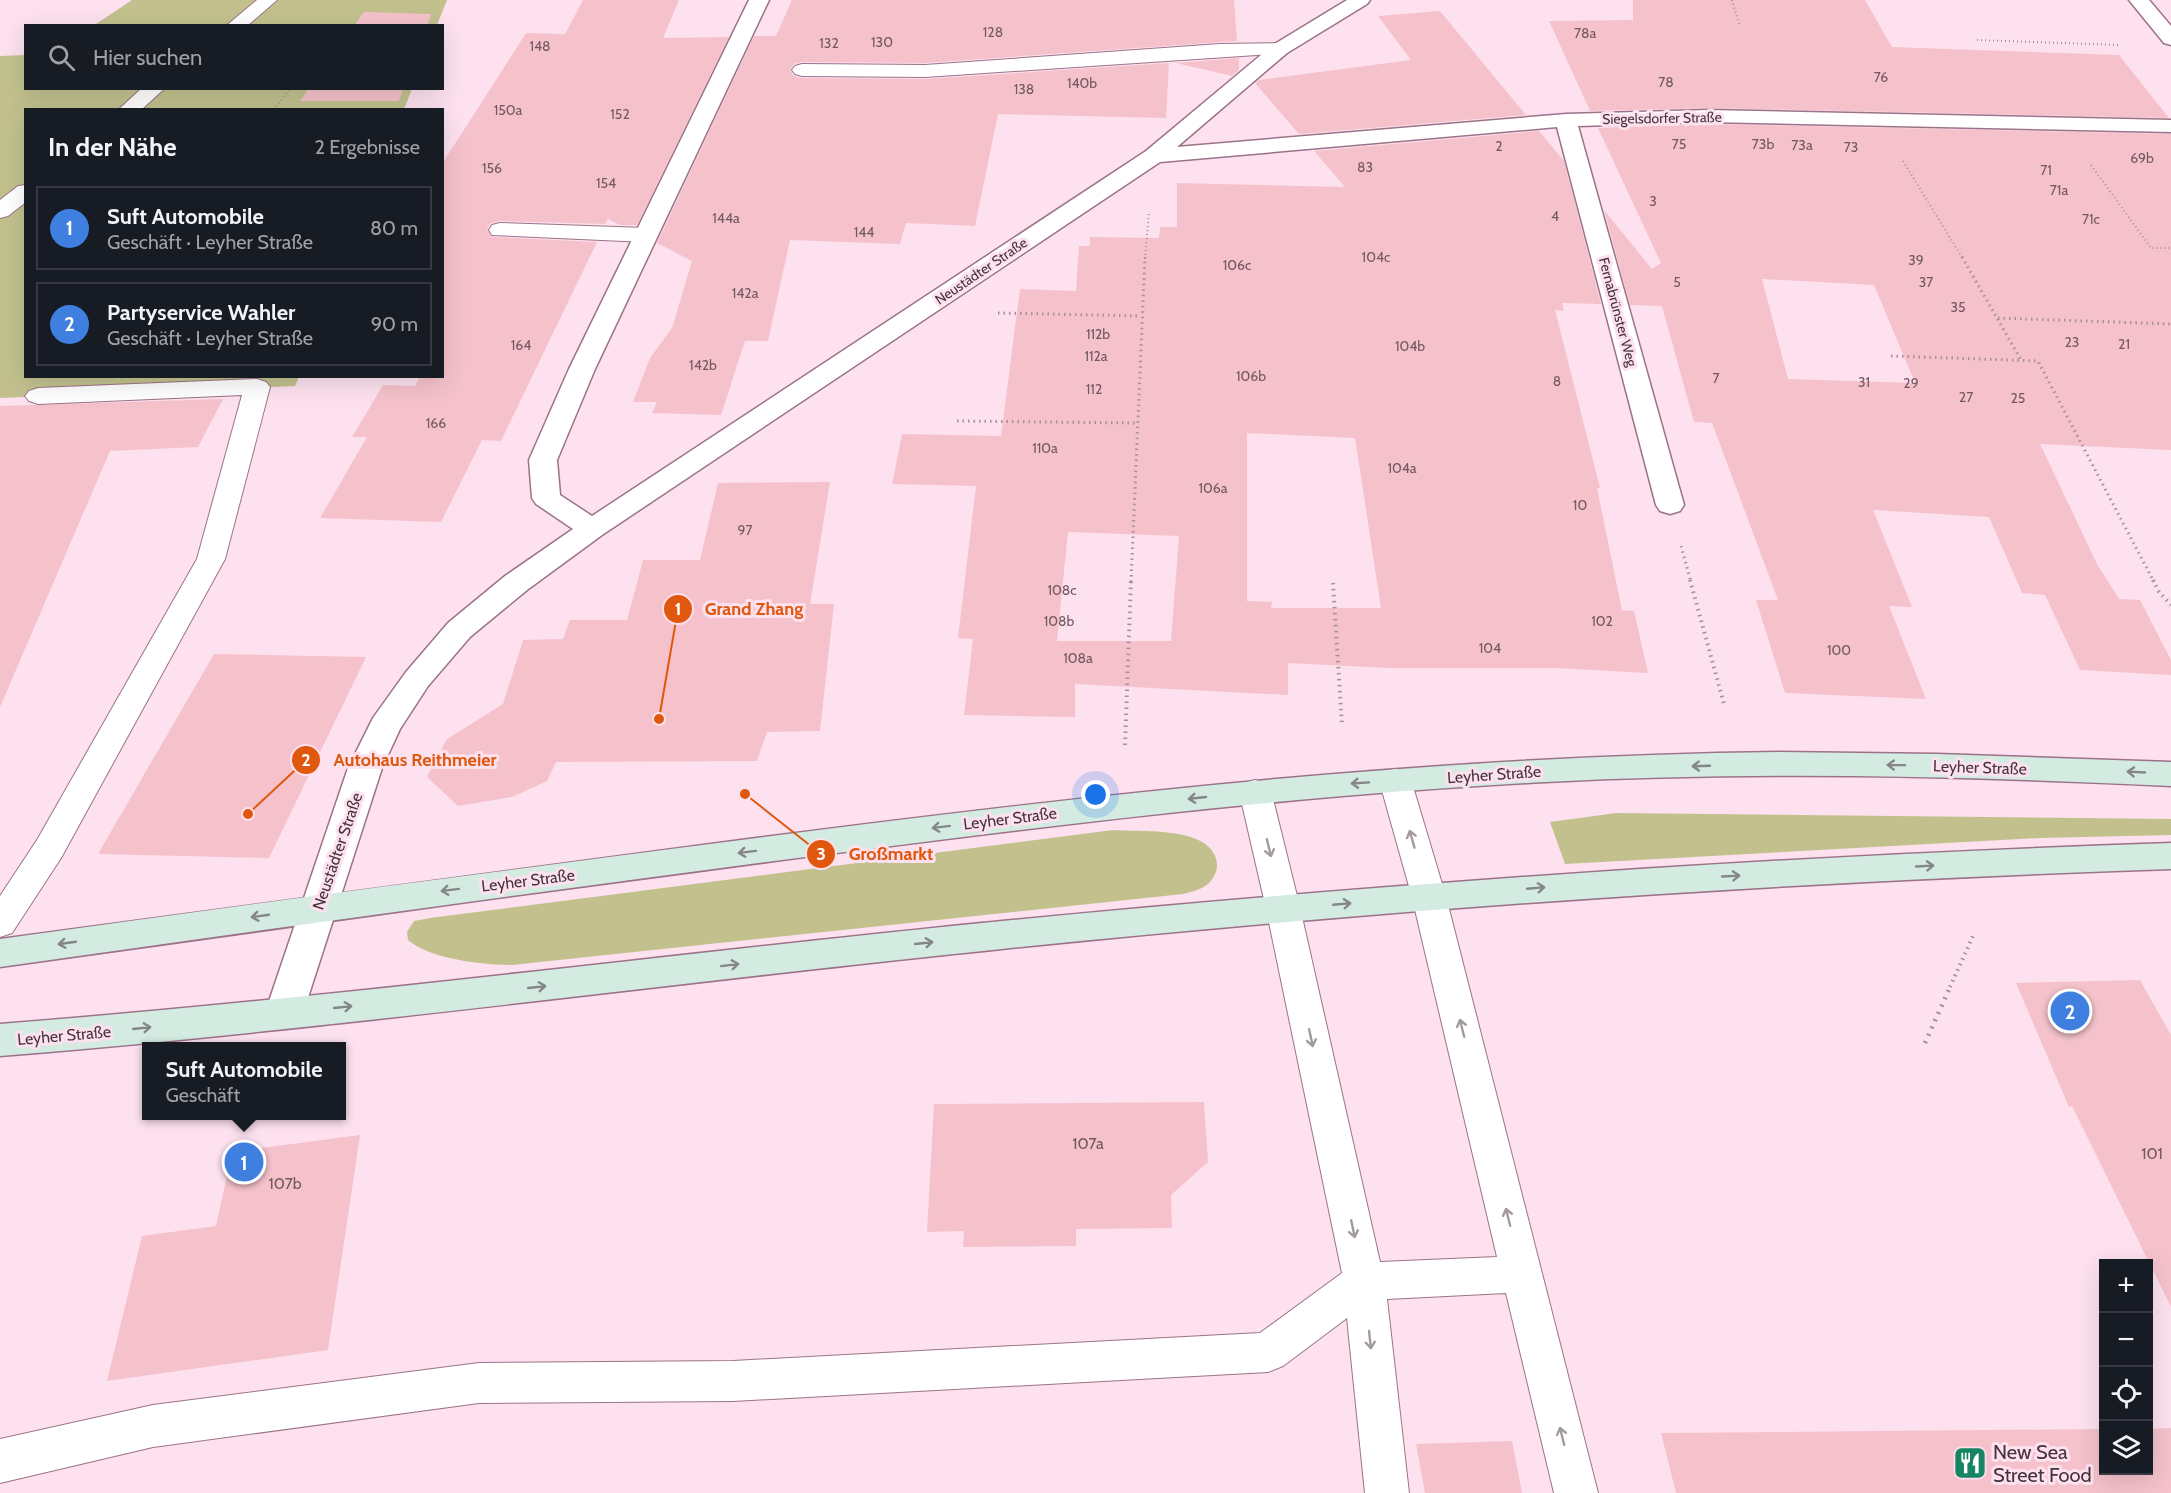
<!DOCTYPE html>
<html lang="de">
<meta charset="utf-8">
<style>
:root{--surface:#171b24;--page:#20242c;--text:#f1f3f6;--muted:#9ea1a6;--line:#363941;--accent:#0b8043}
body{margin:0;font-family:Cabin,sans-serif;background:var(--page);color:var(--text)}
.controls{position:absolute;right:18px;bottom:18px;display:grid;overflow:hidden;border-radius:0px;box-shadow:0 6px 24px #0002}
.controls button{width:54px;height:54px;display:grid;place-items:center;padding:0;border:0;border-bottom:2px solid var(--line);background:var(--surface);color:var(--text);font:30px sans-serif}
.you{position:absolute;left:1096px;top:795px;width:21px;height:21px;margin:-15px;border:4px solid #fff;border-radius:50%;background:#1a73e8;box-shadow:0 0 0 9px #1a73e833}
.badge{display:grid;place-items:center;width:39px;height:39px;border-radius:50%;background:var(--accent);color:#fff;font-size:20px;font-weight:700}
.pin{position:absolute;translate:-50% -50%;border:3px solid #fff;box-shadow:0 2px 6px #0006}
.popup{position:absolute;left:142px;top:1042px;width:204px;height:78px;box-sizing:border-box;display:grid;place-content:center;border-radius:0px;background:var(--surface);filter:drop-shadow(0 2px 4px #0005);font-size:20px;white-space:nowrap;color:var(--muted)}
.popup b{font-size:22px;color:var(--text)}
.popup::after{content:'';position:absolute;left:50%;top:100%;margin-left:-12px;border:12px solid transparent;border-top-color:var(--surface)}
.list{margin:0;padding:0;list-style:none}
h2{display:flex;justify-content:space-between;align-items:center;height:78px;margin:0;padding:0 24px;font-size:26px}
h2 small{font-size:20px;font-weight:400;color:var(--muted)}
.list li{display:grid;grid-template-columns:39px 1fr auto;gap:18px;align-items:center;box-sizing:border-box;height:84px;margin:0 12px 12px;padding:0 12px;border:2px solid var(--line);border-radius:0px}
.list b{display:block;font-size:22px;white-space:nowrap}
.list p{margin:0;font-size:20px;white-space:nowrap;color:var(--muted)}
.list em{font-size:20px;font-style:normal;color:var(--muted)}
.icon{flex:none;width:33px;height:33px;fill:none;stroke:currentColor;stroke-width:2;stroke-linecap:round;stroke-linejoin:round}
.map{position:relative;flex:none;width:2171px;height:1493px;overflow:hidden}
.search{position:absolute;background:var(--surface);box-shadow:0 6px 24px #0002;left:24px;top:24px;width:420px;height:66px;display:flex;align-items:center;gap:15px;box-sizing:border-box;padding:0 21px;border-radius:0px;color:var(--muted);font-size:22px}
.panel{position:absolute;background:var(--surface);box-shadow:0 6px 24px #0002;left:24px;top:108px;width:420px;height:270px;border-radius:0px}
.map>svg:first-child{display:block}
</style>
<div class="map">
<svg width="2171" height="1493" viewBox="0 0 2171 1493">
<rect width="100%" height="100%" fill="#fde1ef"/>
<g fill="#c2c18e">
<path d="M132 0H447L437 25 93 26Z"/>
<path d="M25 55 26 88 412 89 404 109 26 110V376L299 377 295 386 0 398V56Z"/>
<path d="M1616 813 2171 819V835L2040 838 1565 864 1550 822Z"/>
<path d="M1113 830C1140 832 1201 827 1214 854 1217 859 1218 866 1216 872 1209 888 1199 890 1183 894L512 965C482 965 430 959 408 940L407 932 414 921 430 918Z"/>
</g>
<g fill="#f5c2cb" fill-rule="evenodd">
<path d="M583 0H679L663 38 729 37 637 225H620L608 219 605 224 500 221 491 223 487 229 492 237 597 242 501 441 482 440 441 522 320 518 367 437H352L383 385 415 386 420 376H442V164L526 33 565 34Z"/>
<path d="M792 0H1234L1237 41 925 63 802 62 794 64 790 71 794 76 802 78 925 79 1169 63 1166 118 998 114 975 226 906 223 900 244 790 240 768 341H745L721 415 652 413 657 402H633L650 358 672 328 692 261 657 243 754 36H776Z"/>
<path d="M1633 0H1865L1892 47 2119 55 2169 118 1708 108 1590 111 1549 21 1633 20Z"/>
<path d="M1440 11 1526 115 1299 134 1255 83 1259 80 1411 60 1378 16Z"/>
<path d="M364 12 431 14 427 26H354Z"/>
<path d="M1239 58V70L1232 76 1176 63Z"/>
<path d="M309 88H403L399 101H300Z"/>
<path d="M1708 124 2171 134V450L2040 444 2097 564 2119 599 2140 600 2171 660V675L2080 670 2045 595 2022 593 1989 517 1873 510 1912 607 1889 606 1926 699 1785 693 1756 600H1778L1712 423 1694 422 1662 306 1630 305 1604 210 1652 269 1661 263 1598 128ZM1762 279 1874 285 1915 383 1788 379Z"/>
<path d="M1539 131 1564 161 1601 304 1562 303 1564 311 1555 310 1600 488H1597L1622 610 1634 611 1648 673 1555 668H1389L1288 663V695L1075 684V717L964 715 973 639 958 638 976 486 892 484 902 434 1001 436 1020 289 1076 291 1079 246H1090V237L1159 238 1160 227H1177V183L1345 187 1314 151ZM1247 433 1355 438 1381 608H1271L1272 602 1247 601ZM1068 532 1179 536 1171 641H1057Z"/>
<path d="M223 399 198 447 110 451 0 707V406Z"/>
<path d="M830 482 810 604H834L820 731 767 732 757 761 556 762 547 781 512 797 458 806 427 777 447 739 503 704 523 640 563 639 570 620H627L643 560H700L718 483Z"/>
<path d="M214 654 366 657 269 858 98 854Z"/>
<path d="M2140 980 2171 1035V1307L2072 1106 2069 1107 2016 983Z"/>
<path d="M1204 1102 1208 1162 1171 1195 1172 1228 1076 1229V1246L963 1247 964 1231 927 1232 934 1104Z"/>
<path d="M360 1135 328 1350 107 1381 142 1236 216 1226 232 1152Z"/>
<path d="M2171 1428V1493H1676L1661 1433 2103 1429V1470H2148V1429Z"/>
<path d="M1512 1441 1522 1493H1425L1416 1444Z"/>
</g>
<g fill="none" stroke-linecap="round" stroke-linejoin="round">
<g stroke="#9c7288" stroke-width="2">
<g id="lane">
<path d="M257 0H277L247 26H226Z"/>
<path d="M1280 43 1287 45 1290 49 1287 53 925 77 802 76 795 74 792 70 795 66 802 64 925 65 1220 44Z"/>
<path d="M142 88H165L141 110H118Z"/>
<path d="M26 185V202L8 216 0 218V200L18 186Z"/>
<path d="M500 223 646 228 654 230 657 235 654 240 646 242 492 235 489 230 492 225Z"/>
<path d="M257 379 266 382 270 387 225 559 61 858 12 933 0 937V896L37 840 197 559 242 395 38 404 29 401 25 396 29 391 38 388Z"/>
<path d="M1395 769 1406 772 1411 780 1446 897 1598 1493H1554L1506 1293 1387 1299 1409 1493H1365L1347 1318 1283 1366 1268 1372 733 1401 479 1403 153 1447 0 1483V1439L153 1405 479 1363 733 1361 1260 1333 1342 1273 1266 908 1239 791 1244 783 1255 780 1266 783 1271 791 1300 908 1380 1262 1497 1257 1412 897 1379 780 1384 772Z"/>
</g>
</g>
<g stroke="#9c7288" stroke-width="3">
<g id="street">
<path d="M749 0H769L595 369 557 460 560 495 592 516 1146 151 1273 45 1347 0H1370L1367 4 1287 53 1177 147 1566 114 1708 110 2171 120V132L1708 122 1578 126 1684 505 1680 511 1670 514 1660 511 1656 505 1557 127 1160 162 602 535 527 590 470 637 428 686 400 729 382 768 303 1013 297 1024 284 1028 271 1024 265 1013 348 768 373 718 406 672 448 623 505 576 573 529 536 504 532 498 529 460 569 369Z"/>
<path d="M2129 0H2149L2171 26V45L2164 43Z"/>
</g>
</g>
<g stroke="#9c7288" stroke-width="3">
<g id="secondary">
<path d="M1780 752 1937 754 2171 762V786C1963 776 1754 771 1546 782 1290 795 1036 827 782 860 521 894 261 930 0 967V939C247 904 494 872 741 840 1088 795 1429 756 1780 752Z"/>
<path d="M2171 843V869C1780 882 1391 909 1002 949 668 983 335 1029 0 1056V1024C335 998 668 954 1002 921 1391 883 1780 856 2171 843Z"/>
</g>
</g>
<g stroke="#a68f9b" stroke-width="2" stroke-dasharray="1 3" stroke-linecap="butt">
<path d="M1732 0 1740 27"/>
<path d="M1977 40 2120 45"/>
<path d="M274 110 290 88"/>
<path d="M1903 161 1963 259"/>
<path d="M2091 165 2151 248H2171"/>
<path d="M1145 259 1149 211"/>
</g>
<g stroke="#a68f9b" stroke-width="3" stroke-dasharray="1.5 4" stroke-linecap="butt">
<path d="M1962 257 2021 360"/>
<path d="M998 313 1141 316"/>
<path d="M1998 318 2171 324"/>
<path d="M1891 356 2038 361 2154 582"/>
<path d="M957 421 1137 423"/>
<path d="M1681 546 1691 582"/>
<path d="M1131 582 1145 257"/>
</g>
<g stroke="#a68f9b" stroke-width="4" stroke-dasharray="1.5 4.5" stroke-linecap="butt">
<path d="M1690 580 1724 704"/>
<path d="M2153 580 2159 592 2171 605"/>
<path d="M1333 583 1342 726"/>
<path d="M1125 745 1131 580"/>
<path d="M1950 987 1973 936"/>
</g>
<path stroke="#a68f9b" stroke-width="4.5" stroke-dasharray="2 6" stroke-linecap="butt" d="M1925 1043 1951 985"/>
<use href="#lane" fill="#fff" fill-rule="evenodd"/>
<use href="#street" fill="#fff" fill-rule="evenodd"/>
<use href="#secondary" fill="#d3ebe1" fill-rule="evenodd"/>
</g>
<defs><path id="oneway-shaft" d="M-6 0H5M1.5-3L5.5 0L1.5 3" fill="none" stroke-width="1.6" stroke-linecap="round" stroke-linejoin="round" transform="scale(1.5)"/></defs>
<g stroke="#858687">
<use href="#oneway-shaft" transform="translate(1896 765) rotate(-179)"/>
<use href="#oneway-shaft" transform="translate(1701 766) rotate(178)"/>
<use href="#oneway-shaft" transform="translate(2136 772) rotate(-177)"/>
<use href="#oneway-shaft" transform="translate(1360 783) rotate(176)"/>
<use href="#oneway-shaft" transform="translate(1197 798) rotate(174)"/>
<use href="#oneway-shaft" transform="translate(941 827) rotate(173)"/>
<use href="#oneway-shaft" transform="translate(747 852) rotate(173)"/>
<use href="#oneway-shaft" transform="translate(1925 866) rotate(-3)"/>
<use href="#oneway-shaft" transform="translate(1731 876) rotate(-3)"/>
<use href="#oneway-shaft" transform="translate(1536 888) rotate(-5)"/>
<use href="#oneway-shaft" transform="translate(450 890) rotate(173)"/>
<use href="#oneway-shaft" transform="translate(1342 904) rotate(-5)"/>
<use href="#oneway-shaft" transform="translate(260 916) rotate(172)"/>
<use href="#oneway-shaft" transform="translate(67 943) rotate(172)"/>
<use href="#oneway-shaft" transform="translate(924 943) rotate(-6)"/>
<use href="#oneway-shaft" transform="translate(730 965) rotate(-7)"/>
<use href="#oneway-shaft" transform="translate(537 987) rotate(-6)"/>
<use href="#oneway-shaft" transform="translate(343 1007) rotate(-6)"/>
<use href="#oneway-shaft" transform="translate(142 1028) rotate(-6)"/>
</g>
<g stroke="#a29a9e">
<use href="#oneway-shaft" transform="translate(1412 839) rotate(-106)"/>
<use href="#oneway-shaft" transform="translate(1269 848) rotate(76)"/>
<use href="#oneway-shaft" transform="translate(1462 1028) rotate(-104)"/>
<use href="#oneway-shaft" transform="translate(1311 1038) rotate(78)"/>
<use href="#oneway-shaft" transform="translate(1508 1217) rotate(-104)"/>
<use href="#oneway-shaft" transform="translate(1353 1229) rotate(78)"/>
<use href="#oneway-shaft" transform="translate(1370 1340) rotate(84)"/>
<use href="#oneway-shaft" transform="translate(1562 1436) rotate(-104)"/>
</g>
<defs>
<g id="restaurant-square" transform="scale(1.725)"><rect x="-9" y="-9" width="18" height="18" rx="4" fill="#178563" stroke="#fde1ef"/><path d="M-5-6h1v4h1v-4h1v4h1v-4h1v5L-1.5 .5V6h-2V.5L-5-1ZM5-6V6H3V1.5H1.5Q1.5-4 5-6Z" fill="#fff"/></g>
</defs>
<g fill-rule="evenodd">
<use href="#restaurant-square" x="1970" y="1463"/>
</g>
<g text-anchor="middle" stroke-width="6" stroke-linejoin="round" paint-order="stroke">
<g font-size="14" fill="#725860">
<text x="993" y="37">128</text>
<text x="1585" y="38">78a</text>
<text x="882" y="47">130</text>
<text x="829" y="48">132</text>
<text x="540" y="51">148</text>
<text x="1881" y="82">76</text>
<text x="1666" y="87">78</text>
<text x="1082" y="88">140b</text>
<text x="1024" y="94">138</text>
<text x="508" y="115">150a</text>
<text x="620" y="119">152</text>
<text x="1679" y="149">75</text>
<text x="1763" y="149">73b</text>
<text x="1802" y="150">73a</text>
<text x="1499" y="151">2</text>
<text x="1851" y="152">73</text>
<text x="2142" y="163">69b</text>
<text x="1365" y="172">83</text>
<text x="492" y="173">156</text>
<text x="2046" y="175">71</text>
<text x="606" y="188">154</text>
<text x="2059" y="195">71a</text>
<text x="1653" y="206">3</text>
<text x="1555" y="221">4</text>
<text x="726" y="223">144a</text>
<text x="2091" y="224">71c</text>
<text x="864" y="237">144</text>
<text x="1376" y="262">104c</text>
<text x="1916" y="265">39</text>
<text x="1237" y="270">106c</text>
<text x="1677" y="287">5</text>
<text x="1926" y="287">37</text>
<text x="745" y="298">142a</text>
<text x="1958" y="312">35</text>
<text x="1098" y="339">112b</text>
<text x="2072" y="347">23</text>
<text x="2124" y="349">21</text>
<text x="521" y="350">164</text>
<text x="1410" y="351">104b</text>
<text x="1096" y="361">112a</text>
<text x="703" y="370">142b</text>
<text x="1251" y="381">106b</text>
<text x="1716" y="383">7</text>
<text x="1557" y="386">8</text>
<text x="1864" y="387">31</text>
<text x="1911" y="388">29</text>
<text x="1094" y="394">112</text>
<text x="1966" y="402">27</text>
<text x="2018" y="403">25</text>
<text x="436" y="428">166</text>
<text x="1045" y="453">110a</text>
<text x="1402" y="473">104a</text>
<text x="1213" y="493">106a</text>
<text x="1580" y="510">10</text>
<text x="745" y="535">97</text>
<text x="1062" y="595">108c</text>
<text x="1059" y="626">108b</text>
<text x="1602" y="626">102</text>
<text x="1490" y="653">104</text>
<text x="1839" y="655">100</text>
<text x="1078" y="663">108a</text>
</g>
<g font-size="14" fill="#46343d" stroke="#fde1ef">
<text transform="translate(1662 118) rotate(-1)" y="5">Siegelsdorfer Straße</text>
<text transform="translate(981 271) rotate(-34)" y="5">Neustädter Straße</text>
<text transform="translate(1618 312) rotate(75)" y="5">Fernabrünster Weg</text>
</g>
<g font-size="16" fill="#46343d" stroke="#fde1ef">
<text transform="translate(1980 767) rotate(2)" y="6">Leyher Straße</text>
<text transform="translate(1494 774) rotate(-4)" y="6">Leyher Straße</text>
<text transform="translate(1010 818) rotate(-7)" y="6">Leyher Straße</text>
<text transform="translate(337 851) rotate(-71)" y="6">Neustädter Straße</text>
<text transform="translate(528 880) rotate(-7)" y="6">Leyher Straße</text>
<text transform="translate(64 1035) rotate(-5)" y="6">Leyher Straße</text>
</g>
<g font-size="16" fill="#725860">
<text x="1088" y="1149">107a</text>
<text x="2152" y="1159">101</text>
<text x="285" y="1189">107b</text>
</g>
<g font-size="20" fill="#46343d" stroke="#fde1ef" text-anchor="start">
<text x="1993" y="1459">New Sea<tspan x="1993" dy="23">Street Food</tspan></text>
</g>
</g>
<path fill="none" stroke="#e0570e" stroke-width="2" d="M659 719L678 609M248 814L306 760M745 794L821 854"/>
<g fill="#e0570e" stroke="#fde1ef" stroke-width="2">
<circle cx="659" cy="719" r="6"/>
<circle cx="248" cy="814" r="6"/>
<circle cx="745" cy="794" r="6"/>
<circle cx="678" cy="609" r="15"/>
<circle cx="306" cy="760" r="15"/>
<circle cx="821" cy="854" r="15"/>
</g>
<g font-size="18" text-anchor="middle" font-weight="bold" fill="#fff">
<text x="678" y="615">1</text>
<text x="306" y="766">2</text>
<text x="821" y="860">3</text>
</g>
<g font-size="18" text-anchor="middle" font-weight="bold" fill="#e0570e" stroke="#fde1ef" stroke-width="6" stroke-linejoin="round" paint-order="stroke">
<text x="754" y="615">Grand Zhang</text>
<text x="415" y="766">Autohaus Reithmeier</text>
<text x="891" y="860">Großmarkt</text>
</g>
</svg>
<div class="controls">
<button>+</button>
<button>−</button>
<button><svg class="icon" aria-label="locate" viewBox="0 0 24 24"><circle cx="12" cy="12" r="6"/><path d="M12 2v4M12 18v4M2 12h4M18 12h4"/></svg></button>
<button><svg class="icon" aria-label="layers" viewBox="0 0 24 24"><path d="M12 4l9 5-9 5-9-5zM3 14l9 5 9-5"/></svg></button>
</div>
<div class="you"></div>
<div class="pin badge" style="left:244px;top:1162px;background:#3f7fe0">1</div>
<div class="popup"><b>Suft Automobile</b>Geschäft</div>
<div class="pin badge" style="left:2070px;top:1011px;background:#3f7fe0">2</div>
<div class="search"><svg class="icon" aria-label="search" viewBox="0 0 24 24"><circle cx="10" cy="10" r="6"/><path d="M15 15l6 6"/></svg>Hier suchen</div>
<section class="panel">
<h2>In der Nähe<small>2 Ergebnisse</small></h2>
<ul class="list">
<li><span class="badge" style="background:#3f7fe0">1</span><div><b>Suft Automobile</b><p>Geschäft · Leyher Straße</p></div><em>80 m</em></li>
<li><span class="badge" style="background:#3f7fe0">2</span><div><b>Partyservice Wahler</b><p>Geschäft · Leyher Straße</p></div><em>90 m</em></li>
</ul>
</section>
</div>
